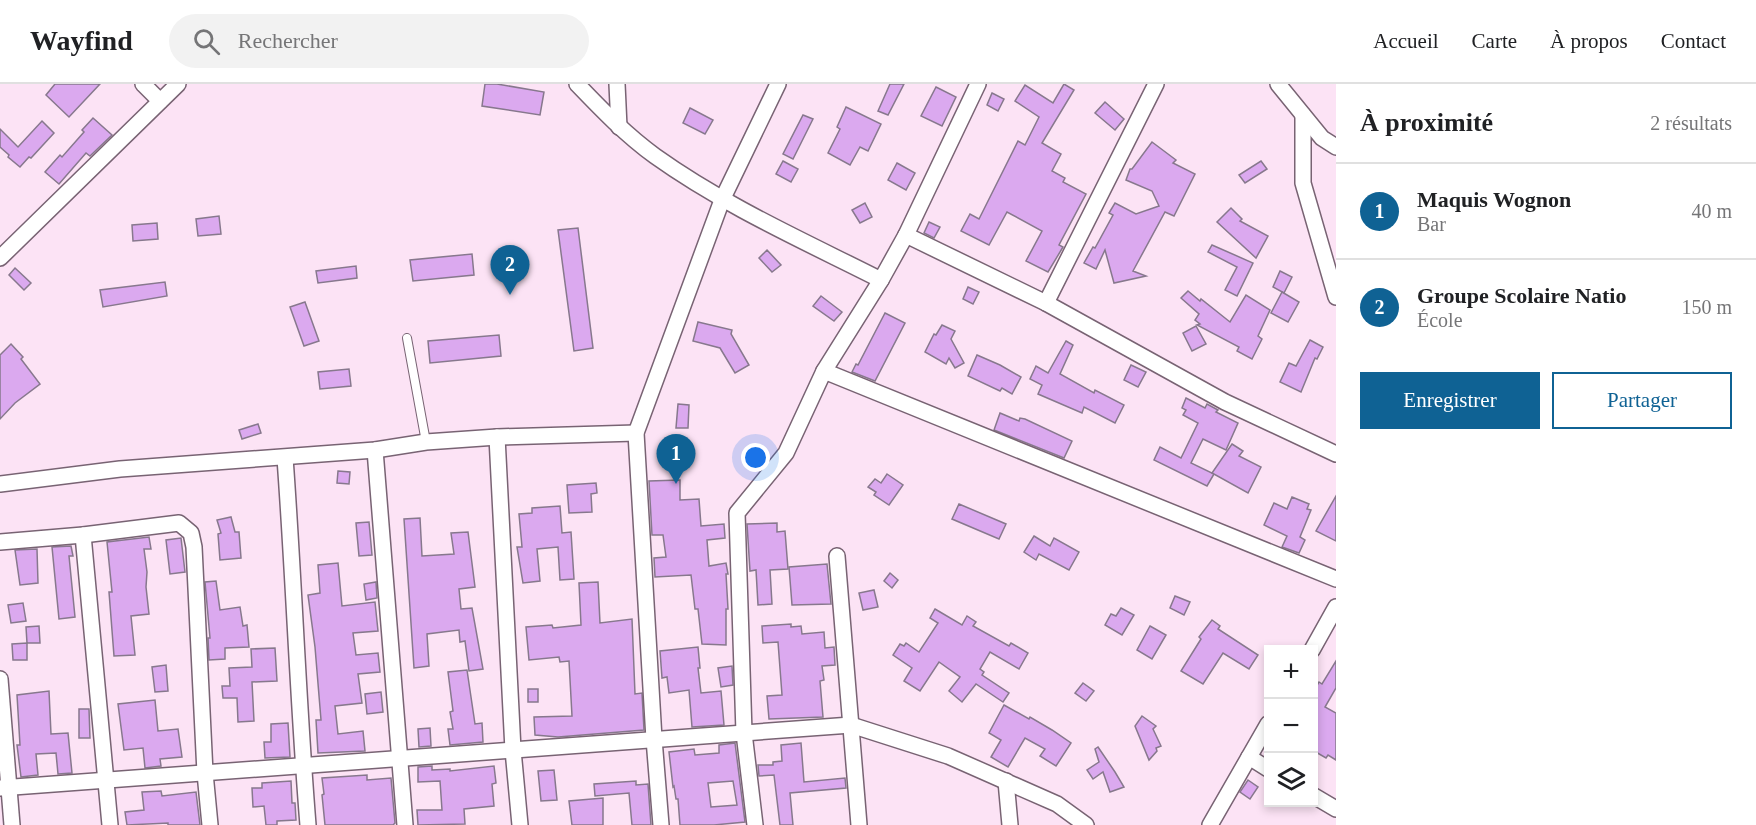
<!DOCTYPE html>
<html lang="fr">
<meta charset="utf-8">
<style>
:root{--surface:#fff;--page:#f2f2f2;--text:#202124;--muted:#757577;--line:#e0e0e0;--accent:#0f6294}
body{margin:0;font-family:"Times New Roman",serif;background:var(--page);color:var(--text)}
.controls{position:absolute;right:18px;bottom:18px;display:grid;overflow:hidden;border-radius:0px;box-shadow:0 3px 9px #0003}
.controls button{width:54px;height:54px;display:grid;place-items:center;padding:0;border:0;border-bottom:2px solid var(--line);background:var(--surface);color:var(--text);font:30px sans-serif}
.you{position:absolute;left:756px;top:374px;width:21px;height:21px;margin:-15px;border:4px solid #fff;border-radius:50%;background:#1a73e8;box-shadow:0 0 0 9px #1a73e833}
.badge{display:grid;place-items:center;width:39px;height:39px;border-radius:50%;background:var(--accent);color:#fff;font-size:20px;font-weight:700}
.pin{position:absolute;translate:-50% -50px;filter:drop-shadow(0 2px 3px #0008)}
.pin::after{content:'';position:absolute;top:32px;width:21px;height:18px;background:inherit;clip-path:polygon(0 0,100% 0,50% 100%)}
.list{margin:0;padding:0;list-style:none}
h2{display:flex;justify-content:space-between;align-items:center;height:78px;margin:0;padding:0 24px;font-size:26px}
h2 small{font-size:20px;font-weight:400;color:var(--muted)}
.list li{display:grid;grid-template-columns:39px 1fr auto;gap:18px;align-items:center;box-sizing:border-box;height:96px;padding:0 24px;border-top:2px solid var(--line)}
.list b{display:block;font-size:22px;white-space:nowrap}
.list p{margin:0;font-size:20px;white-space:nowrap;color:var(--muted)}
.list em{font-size:20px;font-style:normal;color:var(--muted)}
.actions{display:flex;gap:12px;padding:18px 24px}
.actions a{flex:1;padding:14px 0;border:2px solid var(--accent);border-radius:0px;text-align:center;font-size:21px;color:var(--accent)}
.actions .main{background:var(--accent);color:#fff}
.icon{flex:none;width:33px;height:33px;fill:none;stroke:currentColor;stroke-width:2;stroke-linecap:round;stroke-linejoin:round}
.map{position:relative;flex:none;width:1336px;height:741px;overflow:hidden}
header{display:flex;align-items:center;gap:36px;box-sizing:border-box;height:84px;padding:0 30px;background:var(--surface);border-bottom:2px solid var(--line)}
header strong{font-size:28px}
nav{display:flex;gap:33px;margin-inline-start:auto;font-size:21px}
.search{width:420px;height:54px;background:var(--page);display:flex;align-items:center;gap:15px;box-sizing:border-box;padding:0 21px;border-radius:33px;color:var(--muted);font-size:22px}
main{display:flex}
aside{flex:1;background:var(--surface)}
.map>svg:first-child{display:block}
</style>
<header>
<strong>Wayfind</strong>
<div class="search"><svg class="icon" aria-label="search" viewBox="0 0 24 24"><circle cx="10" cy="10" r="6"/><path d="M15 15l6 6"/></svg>Rechercher</div>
<nav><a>Accueil</a><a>Carte</a><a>À propos</a><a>Contact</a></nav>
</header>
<main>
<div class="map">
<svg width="1336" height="741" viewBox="0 0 1336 741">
<rect width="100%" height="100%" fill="#fce3f5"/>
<g fill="#dba9ef" stroke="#87788d" stroke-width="1.5" fill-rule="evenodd">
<path d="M55 0H100L69 33 46 11Z"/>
<path d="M485 0H497L544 8 540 31 482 22Z"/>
<path d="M890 0H904L888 31 878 27Z"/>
<path d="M1064 0 1074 6 1042 59 1061 70 1052 87 1065 94 1063 98 1086 110 1059 161 1063 163 1048 188 1026 177 1042 147 1007 128 989 161 961 147 970 130 979 135 1018 57 1025 61 1039 33 1015 17 1025 1 1053 19Z"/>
<path d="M936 3 956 13 942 42 921 32Z"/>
<path d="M992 9 1004 15 998 27 987 21Z"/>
<path d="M1105 18 1124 35 1115 46 1095 29Z"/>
<path d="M846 23 881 40 868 67 860 63 850 81 828 69 840 45 837 43Z"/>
<path d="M690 24 713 36 705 50 683 39Z"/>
<path d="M803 31 813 35 793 75 783 70Z"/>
<path d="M93 34 112 51 90 72 86 69 59 100 45 88 60 71 62 73 84 48 82 46Z"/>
<path d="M42 37 54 49 31 74 29 73 20 83 8 73 9 71 0 63V45L18 63Z"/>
<path d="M1152 58 1176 76 1173 79 1195 90 1174 132 1165 128 1133 187 1146 192 1114 199 1105 166 1096 185 1084 179 1093 163 1095 164 1113 131 1109 129 1115 119 1136 130 1159 122 1152 107 1126 96 1130 85H1132Z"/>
<path d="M783 77 798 85 791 98 776 90Z"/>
<path d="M1261 77 1267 85 1245 99 1239 91Z"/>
<path d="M897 79 915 89 906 106 888 96Z"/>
<path d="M865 119 872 133 860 139 852 126Z"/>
<path d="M1231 124 1242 135 1240 137 1268 152 1256 174 1217 138Z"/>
<path d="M219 132 221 150 198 152 196 135Z"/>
<path d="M929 138 940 143 934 154 924 149Z"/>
<path d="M157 139 158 155 133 157 132 141Z"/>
<path d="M578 144 593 264 574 267 558 146Z"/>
<path d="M1212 161 1253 179 1237 212 1225 206 1237 183 1208 168Z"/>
<path d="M767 166 781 181 772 188 759 174Z"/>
<path d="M472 170 474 191 413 197 410 176Z"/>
<path d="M356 182 357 194 318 199 316 187Z"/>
<path d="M15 184 31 199 24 206 9 191Z"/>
<path d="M1280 187 1292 193 1284 209 1273 203Z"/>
<path d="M165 198 167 212 103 223 100 206Z"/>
<path d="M968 203 979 208 973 220 963 215Z"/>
<path d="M1188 207 1200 217 1201 215 1230 238 1246 211 1270 226 1258 252 1262 255 1252 275 1237 267 1239 263 1197 241 1200 240 1195 236 1199 230 1181 214Z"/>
<path d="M1282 208 1299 218 1288 238 1271 229Z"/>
<path d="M821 212 842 228 834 237 813 222Z"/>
<path d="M305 218 319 257 304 262 290 223Z"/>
<path d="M885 229 905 239 875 297 852 288 856 280 858 281Z"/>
<path d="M698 238 732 246 731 250 749 281 735 289 720 264 693 257Z"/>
<path d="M942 241 955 247 951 255 964 279 955 284 949 274 946 280 925 268 934 250 936 251Z"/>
<path d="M1196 242 1206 260 1192 267 1183 249Z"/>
<path d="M499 251 501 272 430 279 428 257Z"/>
<path d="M1310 256 1323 263 1317 275 1315 274 1301 308 1280 298 1289 279 1296 282Z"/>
<path d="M1066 257 1073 261 1060 290 1094 309 1095 306 1124 321 1115 339 1084 323 1082 329 1038 310 1042 301 1030 295 1036 282 1048 289Z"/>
<path d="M11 260 23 273 21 275 40 300 15 319 0 335V271Z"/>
<path d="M977 271 1000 281 1021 293 1012 310 1002 304 1000 307 968 292Z"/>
<path d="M1131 281 1146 288 1138 303 1124 296Z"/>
<path d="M349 285 351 302 320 305 318 288Z"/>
<path d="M1186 314 1205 324 1207 320 1218 326 1216 328 1238 339 1226 366 1203 355 1191 379 1214 390 1207 402 1154 376 1160 363 1181 374 1198 339 1183 331 1186 326 1182 324Z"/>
<path d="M678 320 689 321 688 344H676Z"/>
<path d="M1000 329 1019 337 1020 334 1025 335 1072 357 1064 374 994 346Z"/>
<path d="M258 340 261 349 242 355 239 346Z"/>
<path d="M1232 360 1243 367 1239 372 1261 383 1248 409 1212 389Z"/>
<path d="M338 387 350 388 349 400 337 399Z"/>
<path d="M887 390 903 401 889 421 874 411 876 408 868 403 875 395 881 399Z"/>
<path d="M680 396V416L699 415 701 442 724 440 725 454 707 456 709 482 726 479 728 490H726L728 525H726V561L702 560 698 525H695L691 491 655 493 654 474 666 473 663 451H652L649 397Z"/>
<path d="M596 399 597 409 591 410 592 428 569 429 567 401Z"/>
<path d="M1336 412V457L1316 447Z"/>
<path d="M1292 413 1309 420 1307 425 1311 426 1300 453 1305 456 1299 469 1282 463 1287 452 1264 441 1274 419 1287 425Z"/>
<path d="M959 420 1006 440 999 455 952 435Z"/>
<path d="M560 422 562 449 571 448 574 495 560 496 558 463 537 465 540 497 523 499 517 463H522L519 430 532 429V424Z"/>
<path d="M231 433 235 448H239L241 474 220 476 218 450 221 449 217 436Z"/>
<path d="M420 434 422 472 454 470 451 449 468 448 475 503 459 505 461 525 472 524 483 585 469 587 465 557 460 558 459 546 427 550 429 582 414 584 404 435Z"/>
<path d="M369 438 372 471 359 472 356 439Z"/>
<path d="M777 439V448L785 447 788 485 770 486 772 520 758 521 756 486 750 487 747 440Z"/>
<path d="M1034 452 1050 462 1054 454 1079 468 1069 486 1039 470 1036 476 1024 468Z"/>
<path d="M149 453 151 465H144L147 488 146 503 149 530 131 532 135 571 114 572 109 508H112L107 458Z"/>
<path d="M181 454 185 488 170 490 166 456Z"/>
<path d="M71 462 73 472H69L75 533 59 535 52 463Z"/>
<path d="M37 465 38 499 20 501 15 466Z"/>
<path d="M338 479 342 522 375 518 378 547 353 549 356 571 378 569 380 588 358 590 362 619 335 622 338 650 363 647 365 667 318 669 316 636H321L315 563 308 511 320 509 318 481Z"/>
<path d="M827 480 831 520 792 521 789 483Z"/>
<path d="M890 489 898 496 892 504 884 497Z"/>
<path d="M216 497 220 526 240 523 243 542 247 541 249 563 225 564V575L209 576 208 554H210L205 498Z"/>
<path d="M376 498 377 514 366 516 364 500Z"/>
<path d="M598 498 600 539 632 535 635 610 642 609 644 646 558 653 535 651 534 633 572 632 569 577 560 578 559 573 529 576 526 543 552 541 553 544 581 541 579 499Z"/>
<path d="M874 506 878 523 863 526 859 509Z"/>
<path d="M1175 512 1190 518 1184 531 1170 524Z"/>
<path d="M23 519 26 537 11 539 8 521Z"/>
<path d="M1121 524 1134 531 1122 551 1105 541 1111 530 1116 532Z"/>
<path d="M935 525 962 541 967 532 976 538 973 542 1009 562 1011 559 1028 569 1019 585 990 568 980 585 984 588 982 591 1009 609 1003 618 976 600 962 618 949 607 960 593 939 578 920 607 904 597 912 584 893 571 900 560 904 562 906 559 919 568 938 539 930 534Z"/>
<path d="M1212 536 1220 542 1218 545 1258 571 1249 585 1223 569 1203 600 1181 587 1201 555 1199 553Z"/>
<path d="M791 540V543L801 542 802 550 824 548 825 564 834 563 835 581 822 582 824 596 820 597 823 633 769 635 767 612 782 611 778 558 763 559 762 542Z"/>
<path d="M39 542 40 559H27L26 543Z"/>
<path d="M1150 542 1166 551 1152 575 1137 566Z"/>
<path d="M27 559V576H13L12 560Z"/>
<path d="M698 563 700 584H698L701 609 721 607 724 641 692 643 689 606 669 609 667 593 662 594 660 567Z"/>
<path d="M275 564 277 597 252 598 254 637 238 638 237 614H223L222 602H230L229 584 252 583 251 565Z"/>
<path d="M1336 577V604L1325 623 1336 629V676L1328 671 1326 674 1314 667V607L1319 598 1322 600Z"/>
<path d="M166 581 168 607 155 608 152 583Z"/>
<path d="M732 582 733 601 721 603 718 584Z"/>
<path d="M467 586 475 640 482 639 483 658 450 661 448 645H453L450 628 453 627 448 588Z"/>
<path d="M1083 599 1094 607 1086 617 1075 609Z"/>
<rect x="528" y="605" width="10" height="13"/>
<path d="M49 607 51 650 68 649 72 689 58 690 56 669 36 670 38 691 21 693 17 661H20L17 611Z"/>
<path d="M381 608 383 628 367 630 365 610Z"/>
<path d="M155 616 158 647 178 645 182 673 160 675 161 682 145 684 143 664 124 666 118 620Z"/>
<path d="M1004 621 1029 635 1030 633 1052 646 1071 659 1056 682 1040 672 1045 665 1025 654 1008 683 991 673 1001 656 989 649Z"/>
<path d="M79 625H89L90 654H79Z"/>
<path d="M1142 632 1156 642 1153 645 1161 662 1156 664 1157 667 1149 676 1135 642Z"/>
<path d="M288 639 290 673 265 674 264 658H271V640Z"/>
<path d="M430 644 431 662 419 663 418 645Z"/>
<path d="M735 659 745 738 714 741H680L678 715H676L674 702 673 703 669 668 694 665 695 671 719 669V661ZM733 697 737 721 711 723 708 699Z"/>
<path d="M801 659 804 698 845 694 846 704 790 709 793 741H780L774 691 759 692 758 681H773V678L782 677 781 661Z"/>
<path d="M1098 663 1115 688 1124 703 1110 708 1103 688 1093 695 1087 686 1099 678 1095 665Z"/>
<path d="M432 682V686L450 685V687L494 682 496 699 492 700 494 722 464 725 465 740 418 741 417 726H442L440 697 418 698V683Z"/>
<path d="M554 686 557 716 541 717 538 687Z"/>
<path d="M367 691V696L391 694 395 739 393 741H325L322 711 324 710 322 694Z"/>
<path d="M1248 696 1258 703 1250 715 1240 708Z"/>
<path d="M291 697 292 719H295L296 736 277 737V741H266L264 722 253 723 252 704H262V699Z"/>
<path d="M636 697V701L648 700 651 741H632L629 709 595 712 594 700Z"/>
<path d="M161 707 162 712 196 708 200 741H168V739L127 741 125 728 144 726 142 708Z"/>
<path d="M603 714V741H572L569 717Z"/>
</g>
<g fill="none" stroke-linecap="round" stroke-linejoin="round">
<g stroke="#786373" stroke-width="10">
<path id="service" d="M407 254 426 358"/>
</g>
<g stroke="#786373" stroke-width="18">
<g id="minor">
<path d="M143 0 160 17"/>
<path d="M577 0C602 26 626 51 655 72 725 122 804 157 881 196"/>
<path d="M617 0 619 43"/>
<path d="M1278 0 1322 54 1336 63"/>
<path d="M1303 31V99L1336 213"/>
<path d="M906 151 1046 219 1225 318 1336 370"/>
<path d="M0 174 178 0"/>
<path d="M1046 219 1156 0"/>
<path d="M824 287 1336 495"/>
<path d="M497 353 513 666 520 741"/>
<path d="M375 366 405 741"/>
<path d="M285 374C294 496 298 619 308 741"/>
<path d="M0 400 120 385 375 366 426 358 497 353 636 349"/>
<path d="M83 451 110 741"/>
<path d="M0 458 83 451 179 439 191 449 194 463 205 689 210 741"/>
<path d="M837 472 859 741"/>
<path d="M1312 566 1336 523"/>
<path d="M0 595 12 741"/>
<path d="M1249 673 1268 685"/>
<path d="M1006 697 1010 741"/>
<path d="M0 704 851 641 948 672 1057 720 1086 741"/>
<path d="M1314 712 1336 725"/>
<path d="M661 741 654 655 636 349 722 116 778 0"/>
<path d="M755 741 744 649 737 429 786 369 824 287 881 196 906 151 978 0"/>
<path d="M1210 741 1268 640"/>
</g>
</g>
<use href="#service" stroke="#fff" stroke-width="8"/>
<use href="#minor" stroke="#fff" stroke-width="15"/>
</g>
</svg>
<div class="controls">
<button>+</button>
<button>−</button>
<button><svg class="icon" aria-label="layers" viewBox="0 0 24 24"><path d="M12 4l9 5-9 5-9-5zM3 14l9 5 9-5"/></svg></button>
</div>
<div class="you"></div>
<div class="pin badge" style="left:676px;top:400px">1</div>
<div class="pin badge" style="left:510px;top:211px">2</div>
</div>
<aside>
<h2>À proximité<small>2 résultats</small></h2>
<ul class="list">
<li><span class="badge">1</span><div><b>Maquis Wognon</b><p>Bar</p></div><em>40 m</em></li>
<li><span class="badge">2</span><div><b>Groupe Scolaire Natio</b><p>École</p></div><em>150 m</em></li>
</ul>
<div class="actions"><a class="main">Enregistrer</a><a>Partager</a></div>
</aside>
</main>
